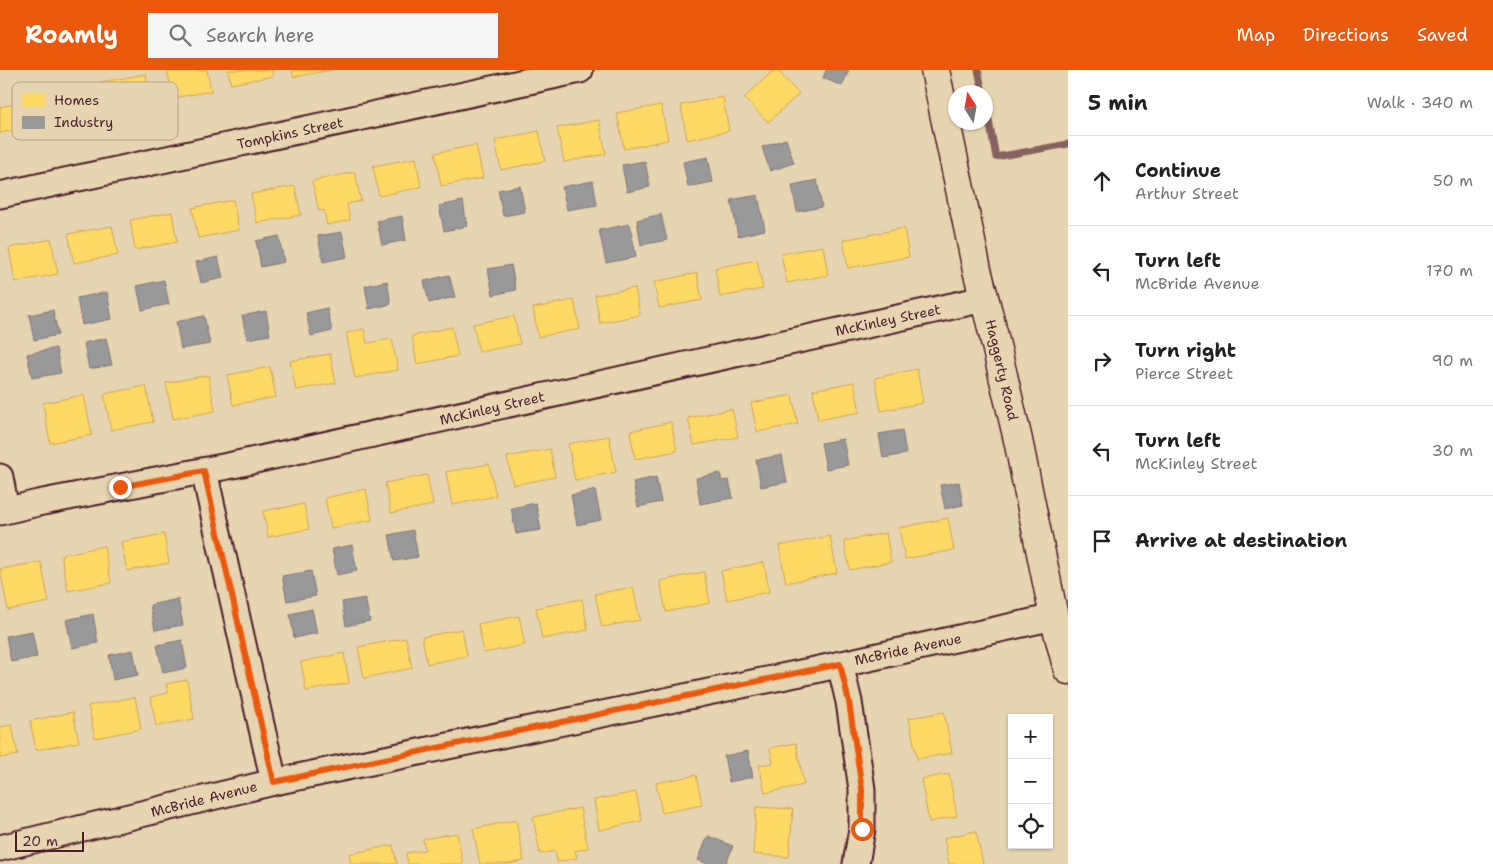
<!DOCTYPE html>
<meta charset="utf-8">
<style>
:root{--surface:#fff;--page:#f6f6f6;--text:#202124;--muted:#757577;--line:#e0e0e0;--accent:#ea580c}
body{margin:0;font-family:"Shantell Sans",sans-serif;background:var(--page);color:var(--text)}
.controls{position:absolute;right:15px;bottom:15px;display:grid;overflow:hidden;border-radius:0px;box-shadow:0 1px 4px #0004}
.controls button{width:45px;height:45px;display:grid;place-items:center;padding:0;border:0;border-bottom:1px solid var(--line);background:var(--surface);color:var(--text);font:25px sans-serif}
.compass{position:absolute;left:948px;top:15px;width:45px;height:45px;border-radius:50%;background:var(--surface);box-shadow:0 1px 4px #0004;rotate:349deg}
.scale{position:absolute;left:15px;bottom:12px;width:69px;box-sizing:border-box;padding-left:5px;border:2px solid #4a1f2b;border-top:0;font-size:14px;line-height:18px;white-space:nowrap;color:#4a1f2b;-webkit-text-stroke:4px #e7d5b2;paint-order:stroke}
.stop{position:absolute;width:15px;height:15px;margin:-11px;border:4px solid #ea580c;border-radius:50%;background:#fff}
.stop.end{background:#ea580c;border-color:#fff;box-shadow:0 1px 5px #0008}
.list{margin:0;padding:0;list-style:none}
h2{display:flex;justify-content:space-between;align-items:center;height:65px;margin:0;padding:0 20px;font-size:21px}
h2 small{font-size:16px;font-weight:400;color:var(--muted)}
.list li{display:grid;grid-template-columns:32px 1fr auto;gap:15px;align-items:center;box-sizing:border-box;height:90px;padding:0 20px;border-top:1px solid var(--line)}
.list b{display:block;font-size:19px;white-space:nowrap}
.list p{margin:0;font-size:16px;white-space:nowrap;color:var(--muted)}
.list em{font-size:16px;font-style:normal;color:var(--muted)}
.icon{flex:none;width:28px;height:28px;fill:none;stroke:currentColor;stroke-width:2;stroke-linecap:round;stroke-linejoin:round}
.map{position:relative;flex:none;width:1068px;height:794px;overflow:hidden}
header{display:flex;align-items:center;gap:30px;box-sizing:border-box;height:70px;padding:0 25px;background:var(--accent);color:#fff}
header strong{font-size:24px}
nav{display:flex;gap:28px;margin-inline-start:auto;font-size:18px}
.search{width:350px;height:45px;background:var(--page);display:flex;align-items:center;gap:12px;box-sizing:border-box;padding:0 18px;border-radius:0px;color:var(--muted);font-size:19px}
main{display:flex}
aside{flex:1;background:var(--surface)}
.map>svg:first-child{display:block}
</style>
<header>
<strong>Roamly</strong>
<div class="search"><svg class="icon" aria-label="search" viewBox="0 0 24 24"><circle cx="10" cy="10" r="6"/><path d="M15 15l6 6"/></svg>Search here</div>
<nav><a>Map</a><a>Directions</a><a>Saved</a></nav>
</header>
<main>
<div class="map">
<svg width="1068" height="794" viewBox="0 0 1068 794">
<rect width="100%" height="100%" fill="#e7d5b2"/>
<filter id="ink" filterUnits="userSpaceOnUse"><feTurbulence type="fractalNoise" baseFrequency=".02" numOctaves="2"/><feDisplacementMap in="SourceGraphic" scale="10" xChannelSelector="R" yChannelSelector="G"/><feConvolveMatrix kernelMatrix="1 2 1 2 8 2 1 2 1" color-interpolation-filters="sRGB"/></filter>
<g filter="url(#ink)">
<g fill="#ffd966" stroke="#c9a154">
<path d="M167 0H207L211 21 173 28Z"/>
<path d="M228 0H272L273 6 231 14Z"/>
<path d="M292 0H331L293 7Z"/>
<path d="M774 0H777L799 24 768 52 744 28Z"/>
<path d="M146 4 151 34 108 43 102 12Z"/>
<path d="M723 27 729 61 687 70 681 35Z"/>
<path d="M23 32 28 57 0 63V37Z"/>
<path d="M661 35 668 70 624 79 617 43Z"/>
<path d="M599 50 606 84 564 92 557 58Z"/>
<path d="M539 61 545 91 501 100 495 70Z"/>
<path d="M476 75 483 108 441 116 435 83Z"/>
<path d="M416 88 421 117 379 126 373 96Z"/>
<path d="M355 102 361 131 347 134 350 150 327 155 324 140 319 141 312 111Z"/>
<path d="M295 116 301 145 257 153 251 124Z"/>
<path d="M233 130 239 160 198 168 192 138Z"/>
<path d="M172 142 177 172 135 180 130 150Z"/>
<path d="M112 156 118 185 74 193 68 164Z"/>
<path d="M904 158 909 187 848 198 843 170Z"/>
<path d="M51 169 58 204 15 212 9 178Z"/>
<path d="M823 176 828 205 787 213 781 184Z"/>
<path d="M757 190 763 219 720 227 715 198Z"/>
<path d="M697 203 702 230 659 238 654 212Z"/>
<path d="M635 218 640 245 600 253 595 225Z"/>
<path d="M574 230 580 259 538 267 533 238Z"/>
<path d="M514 246 520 274 479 282 473 254Z"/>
<path d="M452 257 458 286 417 294 412 266Z"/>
<path d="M364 259 367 273 392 269 398 300 355 308 346 263Z"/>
<path d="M330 284 336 313 296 320 290 291Z"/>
<path d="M270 297 276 327 233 335 227 305Z"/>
<path d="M917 299 923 333 881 341 875 308Z"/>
<path d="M208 305 215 341 173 349 166 313Z"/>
<path d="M854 312 860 342 818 350 813 320Z"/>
<path d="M146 316 153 352 111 360 104 324Z"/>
<path d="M84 325 92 365 50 373 43 333Z"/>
<path d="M792 325 798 354 757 362 751 333Z"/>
<path d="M732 339 738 367 694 375 688 348Z"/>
<path d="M671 352 677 381 635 389 630 361Z"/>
<path d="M609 366 616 402 575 410 568 374Z"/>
<path d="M550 379 555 407 513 415 507 387Z"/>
<path d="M489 394 496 426 452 435 446 402Z"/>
<path d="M427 405 433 435 391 443 385 413Z"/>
<path d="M366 419 372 450 331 458 325 428Z"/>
<path d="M304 434 309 459 268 467 263 441Z"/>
<path d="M948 448 954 480 905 489 899 458Z"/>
<path d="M886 463 891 492 850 500 844 471Z"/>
<path d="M164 464 169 493 127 501 121 472Z"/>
<path d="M830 466 837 503 786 513 779 476Z"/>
<path d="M104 476 111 513 68 521 61 485Z"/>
<path d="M41 492 49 532 8 540 0 499Z"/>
<path d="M764 492 769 522 727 530 721 501Z"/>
<path d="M704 502 710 533 666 542 660 511Z"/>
<path d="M633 517 640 550 602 557 595 524Z"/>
<path d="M582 529 588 560 542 569 536 538Z"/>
<path d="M519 546 525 575 484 583 478 554Z"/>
<path d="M462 559 467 586 427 594 422 567Z"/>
<path d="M406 568 412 598 364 608 358 577Z"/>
<path d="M344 583 349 613 306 621 301 592Z"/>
<path d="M187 610 194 649 156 656 151 627 168 623 166 614Z"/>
<path d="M135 627 141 659 95 668 88 636Z"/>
<path d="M73 642 79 672 36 680 30 651Z"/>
<path d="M944 642 952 683 917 689 909 648Z"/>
<path d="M12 655 18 685 0 688V657Z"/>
<path d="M796 673 804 715 765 723 759 695 773 693 770 678Z"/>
<path d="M949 704 957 746 929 752 921 709Z"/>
<path d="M696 705 702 735 662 743 656 713Z"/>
<path d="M636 722 642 751 599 760 594 730Z"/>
<path d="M756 737 793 739 789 787 753 784Z"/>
<path d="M580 738 588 778 575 781 577 788 557 792 555 781 540 784 533 747Z"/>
<path d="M516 750 524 791 508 794H480L473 759Z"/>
<path d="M976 761 983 794H949L944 768Z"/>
<path d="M457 763 463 794H408L406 783 425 780 423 769Z"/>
<path d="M393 775 397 794H351L349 784Z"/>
</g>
<g fill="#999" stroke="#817478">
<path d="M826 0H849L842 16 823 8Z"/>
<path d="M786 69 794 93 770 101 762 77Z"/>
<path d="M708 87 713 112 688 117 683 92Z"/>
<path d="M645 91 650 117 627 122 622 95Z"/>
<path d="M817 110 822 137 797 142 792 115Z"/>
<path d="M593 111 597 135 567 140 562 117Z"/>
<path d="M520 116 525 142 503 146 498 120Z"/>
<path d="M758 125 765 160 738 166 731 130Z"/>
<path d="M463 131 467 156 444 161 439 136Z"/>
<path d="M661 144 667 170 641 175 637 150Z"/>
<path d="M402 146 406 170 382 175 377 151Z"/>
<path d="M630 154 636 187 606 193 599 160Z"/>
<path d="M342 162 347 187 323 192 318 166Z"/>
<path d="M279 166 284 192 261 197 256 171Z"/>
<path d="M218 187 223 208 201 213 196 192Z"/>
<path d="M511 195 516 220 493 225 488 199Z"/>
<path d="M449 205 455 227 429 233 424 211Z"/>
<path d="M164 210 169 234 142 240 137 216Z"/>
<path d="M387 211 391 234 369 239 365 216Z"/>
<path d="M107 222 112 249 82 255 77 228Z"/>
<path d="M327 238 332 261 311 266 306 243Z"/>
<path d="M53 240 58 265 34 270 29 245Z"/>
<path d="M266 241 270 265 247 269 242 246Z"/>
<path d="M204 246 210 274 181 279 176 252Z"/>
<path d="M106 268 112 295 89 299 84 273Z"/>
<path d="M56 278 61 303 32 308 27 284Z"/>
<path d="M902 360 906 384 883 388 879 364Z"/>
<path d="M843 369 848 395 826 399 821 373Z"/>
<path d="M782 385 787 412 761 417 756 390Z"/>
<path d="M720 403 722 411 729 410 733 428 700 434 696 408Z"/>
<path d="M656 407 661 432 638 437 633 412Z"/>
<path d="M959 412 963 435 945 439 940 415Z"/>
<path d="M595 420 601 450 577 455 571 425Z"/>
<path d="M536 433 541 460 516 464 511 438Z"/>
<path d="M413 460 418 487 394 491 389 465Z"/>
<path d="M352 475 357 501 337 505 332 479Z"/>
<path d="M311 501 316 526 287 531 282 506Z"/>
<path d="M365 528 370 551 346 556 342 532Z"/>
<path d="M178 529 183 555 155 560 150 535Z"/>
<path d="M312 539 317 563 294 568 290 544Z"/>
<path d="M93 544 98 573 72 578 66 550Z"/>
<path d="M32 561 37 587 11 592 6 566Z"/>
<path d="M182 570 187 598 163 603 157 575Z"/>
<path d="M133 580 138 605 113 610 109 585Z"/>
<path d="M748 681 753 707 729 712 724 686Z"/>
<path d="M708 766 733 776 726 794H708L698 790Z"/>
</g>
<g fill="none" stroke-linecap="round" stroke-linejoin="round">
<g stroke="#85625d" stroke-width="7">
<path d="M978 0 983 22"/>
<path d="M986 35 996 87 1068 74"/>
</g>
<g stroke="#4a1f2b" stroke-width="29">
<g id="minor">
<path d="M0 125 580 0"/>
<path d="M204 401 274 712"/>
<path d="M0 407 6 440"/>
<path d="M0 442 38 433 233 395 984 229"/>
<path d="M840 594 849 632 862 719V759L856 794"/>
<path d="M0 778 274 712 815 600 1054 547"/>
</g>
</g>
<g stroke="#4a1f2b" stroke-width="31">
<path id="major" d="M935 0 977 200 991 254 1018 370 1054 547 1068 600"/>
</g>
<use href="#minor" stroke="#e7d5b2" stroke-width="25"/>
<use href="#major" stroke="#e7d5b2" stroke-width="28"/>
</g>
</g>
<g fill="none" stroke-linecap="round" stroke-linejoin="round" filter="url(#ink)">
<path stroke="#ea580c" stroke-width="6" d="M120 417 204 401 274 712 840 594 849 632 862 719V759"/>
</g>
<g text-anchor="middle" stroke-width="5" stroke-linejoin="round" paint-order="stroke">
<g font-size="14" fill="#4a1f2b" stroke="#e7d5b2">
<text transform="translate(290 63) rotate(-12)" y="5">Tompkins Street</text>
<text transform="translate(888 250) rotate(-12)" y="5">McKinley Street</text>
<text transform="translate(1002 300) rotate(77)" y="5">Haggerty Road</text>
<text transform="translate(492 338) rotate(-13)" y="5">McKinley Street</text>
<text transform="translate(908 579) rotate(-12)" y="5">McBride Avenue</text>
<text transform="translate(204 729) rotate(-14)" y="5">McBride Avenue</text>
</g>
</g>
<rect x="12" y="12" width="166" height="58" rx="8" fill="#e7d5b2" stroke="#b89e8a" stroke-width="1"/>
<rect x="22" y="23" width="23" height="14" fill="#ffd966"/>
<rect x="22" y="46" width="23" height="13" fill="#999"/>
<g font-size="14" fill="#4a1f2b">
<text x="54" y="35">Homes</text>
<text x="54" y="57">Industry</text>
</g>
</svg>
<div class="controls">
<button>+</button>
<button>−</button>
<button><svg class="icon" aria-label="locate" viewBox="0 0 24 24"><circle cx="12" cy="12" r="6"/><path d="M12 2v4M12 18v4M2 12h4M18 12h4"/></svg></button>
</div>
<svg class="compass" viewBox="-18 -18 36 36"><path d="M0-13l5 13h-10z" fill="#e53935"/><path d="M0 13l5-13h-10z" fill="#757577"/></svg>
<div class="scale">20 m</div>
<div class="stop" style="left:862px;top:759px"></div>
<div class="stop end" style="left:120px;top:417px"></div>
</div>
<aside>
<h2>5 min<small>Walk · 340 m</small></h2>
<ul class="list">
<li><svg class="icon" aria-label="ahead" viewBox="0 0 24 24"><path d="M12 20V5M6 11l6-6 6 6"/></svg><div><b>Continue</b><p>Arthur Street</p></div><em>50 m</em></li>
<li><svg class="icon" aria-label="left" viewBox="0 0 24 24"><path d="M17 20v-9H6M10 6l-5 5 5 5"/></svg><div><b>Turn left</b><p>McBride Avenue</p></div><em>170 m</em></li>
<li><svg class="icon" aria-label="right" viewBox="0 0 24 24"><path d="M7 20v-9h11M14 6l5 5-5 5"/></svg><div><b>Turn right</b><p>Pierce Street</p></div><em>90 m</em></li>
<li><svg class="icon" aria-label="left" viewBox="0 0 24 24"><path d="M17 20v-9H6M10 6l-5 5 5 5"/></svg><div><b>Turn left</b><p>McKinley Street</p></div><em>30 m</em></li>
<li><svg class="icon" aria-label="arrive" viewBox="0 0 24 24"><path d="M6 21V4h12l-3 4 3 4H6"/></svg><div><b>Arrive at destination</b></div></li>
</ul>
</aside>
</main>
